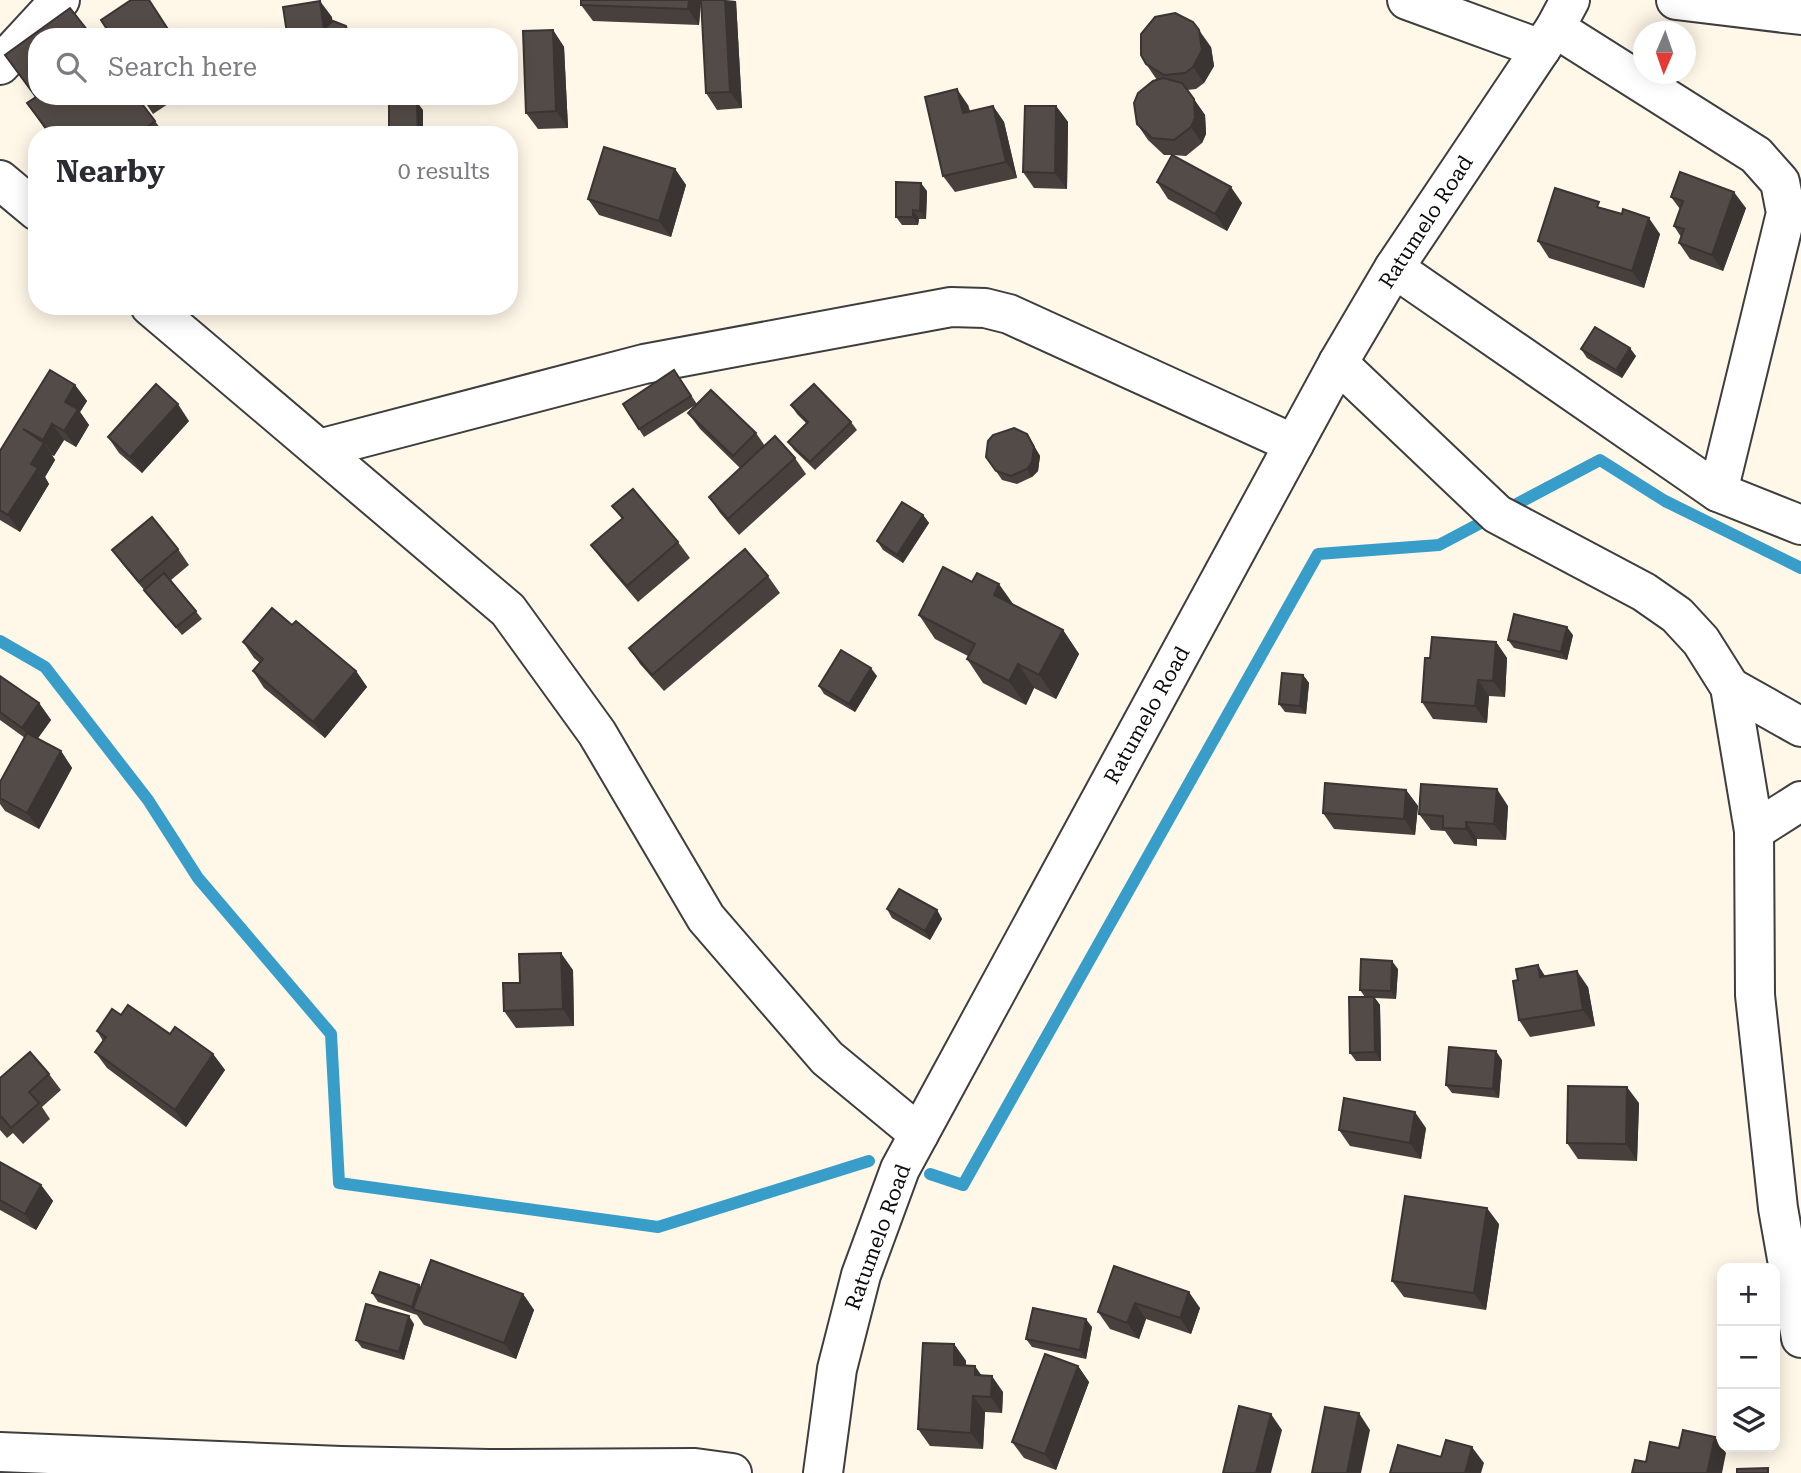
<!DOCTYPE html>
<meta charset="utf-8">
<style>
:root{--surface:#fff;--page:#f7f7f7;--text:#2b2b33;--muted:#7c7c81;--line:#e1e1e2}
body{margin:0;font-family:"Roboto Serif",serif;background:var(--page);color:var(--text)}
.controls{position:absolute;right:21px;bottom:21px;display:grid;overflow:hidden;border-radius:14px;box-shadow:0 4px 18px #0003}
.controls button{width:63px;height:63px;display:grid;place-items:center;padding:0;border:0;border-bottom:2px solid var(--line);background:var(--surface);color:var(--text);font:35px sans-serif}
.compass{position:absolute;left:1633px;top:21px;width:63px;height:63px;border-radius:50%;background:var(--surface);box-shadow:0 4px 18px #0003;rotate:182deg}
.list{margin:0;padding:0;list-style:none}
h2{display:flex;justify-content:space-between;align-items:center;height:91px;margin:0;padding:0 28px;font-size:30px}
h2 small{font-size:23px;font-weight:400;color:var(--muted)}
.icon{flex:none;width:38px;height:38px;fill:none;stroke:currentColor;stroke-width:2;stroke-linecap:round;stroke-linejoin:round}
.map{position:relative;flex:none;width:1801px;height:1473px;overflow:hidden}
.search{position:absolute;background:var(--surface);box-shadow:0 4px 18px #0003;left:28px;top:28px;width:490px;height:77px;display:flex;align-items:center;gap:18px;box-sizing:border-box;padding:0 24px;border-radius:28px;color:var(--muted);font-size:26px}
.panel{position:absolute;background:var(--surface);box-shadow:0 4px 18px #0003;left:28px;top:126px;width:490px;height:189px;border-radius:28px}
.map>svg:first-child{display:block}
</style>
<div class="map">
<svg width="1801" height="1473" viewBox="0 0 1801 1473">
<rect width="100%" height="100%" fill="#fff8e9"/>
<g fill="none" stroke-linecap="round" stroke-linejoin="round">
<g stroke="#389dc9" stroke-width="12">
<path d="M0 641 45 667 148 800 198 878 331 1034 339 1183 658 1227 869 1161"/>
<path d="M930 1174 963 1185 1318 554 1439 545 1600 460 1665 501 1801 568"/>
</g>
<g stroke="#3e3e3e" stroke-width="42">
<g id="minor">
<path d="M1407 0 1541 49"/>
<path d="M1676 0 1801 15"/>
<path d="M1555 28 1756 155 1780 182 1786 213 1718 492"/>
<path d="M0 65 60 0"/>
<path d="M0 180 37 211"/>
<path d="M1394 268 1718 492 1801 525"/>
<path d="M150 306 508 610 597 733 706 918 827 1058 919 1134"/>
<path d="M1338 363 1497 514 1644 592 1677 615 1701 641 1730 687 1754 831 1755 995 1778 1208 1801 1338"/>
<path d="M319 449 644 364 951 307 985 308 1009 314 1294 444"/>
<path d="M1730 687 1801 727"/>
<path d="M1754 831 1801 801"/>
</g>
</g>
<g stroke="#3e3e3e" stroke-width="42">
<g id="tertiary">
<path d="M0 1452 341 1466 489 1469 695 1468 732 1473"/>
<path d="M823 1473 837 1369 861 1275 900 1169 1338 363 1394 268 1555 28 1570 0"/>
</g>
</g>
<use href="#minor" stroke="#fff" stroke-width="38"/>
<use href="#tertiary" stroke="#fff" stroke-width="38"/>
</g>
<g fill="#47403d">
<path d="M701 0 699 25 593 21 581 5Z"/>
<path d="M701 0 736 1 742 108 717 110 706 93Z"/>
<path d="M70 8 92 37H37V96L155 121 165 135H49L27 103 35 97 5 55Z"/>
<path d="M553 30 564 47 568 128 538 129 526 113Z"/>
<path d="M1211 47 1214 66 1204 83 1196 89 1187 90 1205 115 1206 134 1202 143 1186 156 1173 155 1242 203 1227 231 1168 199 1157 182 1172 155H1164L1148 140 1137 124 1157 80 1146 64Z"/>
<path d="M141 96H180L153 114Z"/>
<path d="M968 105 970 111 993 106 1004 122 1017 178 955 192 943 176Z"/>
<path d="M1056 106 1068 122 1067 189 1034 188 1023 172Z"/>
<path d="M675 169 686 185 671 237 599 215 588 199Z"/>
<path d="M927 191 926 219H919L918 225H902L896 217Z"/>
<path d="M1671 197 1746 208 1723 271 1690 259 1679 243 1681 237 1674 226 1680 209Z"/>
<path d="M1604 208 1660 234 1644 288 1549 258 1538 241Z"/>
<path d="M1581 349 1636 356 1622 378 1587 358Z"/>
<path d="M674 370 697 404 644 437 623 404Z"/>
<path d="M75 385 87 401 80 412 89 425 76 447 64 440 54 456 52 455 55 460 45 477 49 484 20 532 0 520V451Z"/>
<path d="M791 405 851 422 857 430 815 470 794 450 788 442 807 424 797 414Z"/>
<path d="M688 413 756 433 765 446 795 458 806 474 739 535 720 513 709 497 740 468 700 429Z"/>
<path d="M189 421 142 473 119 453 108 437Z"/>
<path d="M1027 434 1040 456 1038 471 1032 477 1017 484 1002 480 996 471Z"/>
<path d="M612 506 678 542 690 558 638 602 603 561 591 545 622 519Z"/>
<path d="M923 515 929 523 903 563 883 550 877 541Z"/>
<path d="M178 549 189 565 171 580 202 619 182 635 124 566 112 550Z"/>
<path d="M768 576 780 593 664 691 640 664 629 648Z"/>
<path d="M1014 605 1063 630 1079 654 1056 699 1034 688 1026 705 983 683 967 659 968 656 935 639 919 615Z"/>
<path d="M292 625 356 671 367 687 325 738 264 688 253 671 260 663 254 658 243 642Z"/>
<path d="M1573 635 1567 660 1514 648 1508 640Z"/>
<path d="M1496 642 1507 658 1505 697 1489 696 1487 723 1433 719 1422 702 1430 658Z"/>
<path d="M1303 675 1309 683 1306 714 1285 712 1279 704Z"/>
<path d="M0 676 39 703 51 720 37 739 61 751 72 768 39 829 5 811 0 804V782L25 738 0 720Z"/>
<path d="M877 676 855 712 824 694 819 686Z"/>
<path d="M1406 790 1418 806 1415 835 1334 829 1323 813Z"/>
<path d="M1508 806 1506 840 1477 839V846L1454 844 1445 831 1431 830 1419 814Z"/>
<path d="M887 909 937 910 942 919 930 940 892 918Z"/>
<path d="M1398 969 1396 999 1375 998 1380 1005 1381 1061H1356L1350 1053 1365 997 1360 990Z"/>
<path d="M573 970 574 1026 516 1028 504 1011 520 983Z"/>
<path d="M1545 976 1588 987 1595 1026 1530 1037 1519 1020Z"/>
<path d="M121 1015 170 1034 213 1054 225 1070 186 1127 107 1068 95 1052 103 1041 97 1031Z"/>
<path d="M1502 1060 1499 1098 1452 1093 1446 1085Z"/>
<path d="M49 1074 61 1090 42 1107 50 1119 23 1144 13 1133 7 1138 0 1130V1078Z"/>
<path d="M1639 1103 1637 1161 1578 1159 1567 1143Z"/>
<path d="M1426 1128 1421 1159 1350 1146 1339 1130Z"/>
<path d="M0 1162 41 1185 53 1201 36 1230 0 1210Z"/>
<path d="M1499 1224 1486 1310 1404 1297 1392 1281Z"/>
<path d="M1114 1266 1200 1308 1191 1334 1146 1319 1139 1339 1110 1329 1098 1312Z"/>
<path d="M419 1285 421 1288 523 1294 534 1310 516 1359 424 1325 417 1315 378 1302 372 1293Z"/>
<path d="M414 1324 404 1360 362 1348 356 1340Z"/>
<path d="M1092 1327 1086 1359 1032 1347 1026 1339Z"/>
<path d="M954 1344 966 1361V1365L982 1375 1003 1392 1002 1413 985 1412 983 1449 930 1446 918 1429Z"/>
<path d="M1078 1366 1089 1382 1056 1470 1024 1458 1012 1442Z"/>
</g>
<g fill="#3a3432">
<path d="M689 0H701L699 25 688 9Z"/>
<path d="M725 0 736 1 742 108 730 92Z"/>
<path d="M320 1 332 17 335 37 324 29Z"/>
<path d="M346 26 354 37H347Z"/>
<path d="M553 30 564 47 568 128 556 111Z"/>
<path d="M1199 30 1211 47 1214 66 1204 83 1193 67Z"/>
<path d="M957 89 968 105 974 129 963 113Z"/>
<path d="M1194 99 1205 115 1206 134 1202 143 1191 127Z"/>
<path d="M417 102 423 110V135H418Z"/>
<path d="M993 106 1004 122 1017 178 1006 162Z"/>
<path d="M1056 106 1068 122 1067 189 1055 173Z"/>
<path d="M675 169 686 185 671 237 659 221Z"/>
<path d="M921 183 927 191 926 219 920 211Z"/>
<path d="M1231 187 1242 203 1227 231 1215 214Z"/>
<path d="M1734 192 1746 208 1723 271 1712 255Z"/>
<path d="M913 210 919 219 918 225 913 217Z"/>
<path d="M1649 218 1660 234 1644 288 1632 271Z"/>
<path d="M1630 348 1636 356 1622 378 1616 370Z"/>
<path d="M75 385 87 401 80 412 89 425 76 447 64 431 65 402Z"/>
<path d="M178 404 189 421 142 473 130 457Z"/>
<path d="M52 424 64 440 54 456 43 440Z"/>
<path d="M1027 434 1040 456 1038 471 1032 477 1027 469Z"/>
<path d="M44 443 55 460 45 477 49 484 20 532 8 515 31 464Z"/>
<path d="M923 515 929 523 903 563 897 555Z"/>
<path d="M999 584 1016 608 994 595Z"/>
<path d="M1567 627 1573 635 1567 660 1561 652Z"/>
<path d="M1063 630 1079 654 1056 699 1039 675Z"/>
<path d="M1496 642 1507 658 1505 697 1493 681Z"/>
<path d="M1018 664 1034 688 1026 705 1009 681Z"/>
<path d="M871 668 877 676 855 712 849 704Z"/>
<path d="M356 671 367 687 325 738 313 722Z"/>
<path d="M1303 675 1309 683 1306 714 1300 706Z"/>
<path d="M1478 680 1489 696 1487 723 1475 706Z"/>
<path d="M39 703 51 720 34 744 22 728Z"/>
<path d="M61 751 72 768 39 829 27 813Z"/>
<path d="M1497 789 1508 806 1506 840 1494 824Z"/>
<path d="M1406 790 1418 806 1415 835 1404 819Z"/>
<path d="M1466 822 1477 839V846L1466 829Z"/>
<path d="M937 910 942 919 930 940 925 931Z"/>
<path d="M561 953 573 970 574 1026 563 1009Z"/>
<path d="M1392 961 1398 969 1396 999 1391 991Z"/>
<path d="M1538 965 1549 982 1540 977Z"/>
<path d="M1577 971 1588 987 1595 1026 1583 1010Z"/>
<path d="M1374 997 1380 1005 1381 1061 1375 1052Z"/>
<path d="M1496 1051 1502 1060 1499 1098 1493 1089Z"/>
<path d="M213 1054 225 1070 186 1127 175 1110Z"/>
<path d="M1627 1087 1639 1103 1637 1161 1626 1144Z"/>
<path d="M1415 1112 1426 1128 1421 1159 1410 1143Z"/>
<path d="M41 1185 53 1201 36 1230 25 1214Z"/>
<path d="M1487 1208 1499 1224 1486 1310 1474 1293Z"/>
<path d="M419 1285 425 1294 413 1309 412 1307Z"/>
<path d="M1189 1292 1200 1308 1191 1334 1180 1318Z"/>
<path d="M523 1294 534 1310 516 1359 504 1343Z"/>
<path d="M1135 1303 1146 1319 1139 1339 1127 1323Z"/>
<path d="M409 1316 414 1324 404 1360 399 1352Z"/>
<path d="M1086 1319 1092 1327 1086 1359 1080 1350Z"/>
<path d="M954 1344 966 1361 965 1381 954 1365Z"/>
<path d="M975 1366 986 1382 975 1375Z"/>
<path d="M1078 1366 1089 1382 1056 1470 1045 1454Z"/>
<path d="M992 1376 1003 1392 1002 1413 991 1397Z"/>
<path d="M973 1396 985 1412 983 1449 971 1433Z"/>
<path d="M1359 1413 1370 1430 1361 1473H1347Z"/>
<path d="M1271 1414 1282 1430 1271 1473H1256Z"/>
<path d="M1715 1437 1726 1453 1722 1473H1707Z"/>
<path d="M1472 1447 1484 1463 1481 1473H1465Z"/>
</g>
<g fill="#534b47" stroke="#3a3432" stroke-width="2">
<path d="M131 0H149L173 37H112L101 20Z"/>
<path d="M581 0H689L688 9 581 5Z"/>
<path d="M701 0H725L730 92 706 93Z"/>
<path d="M320 1 324 29 333 21 346 26 348 36 347 37H268L272 31 281 30 287 33 283 7Z"/>
<path d="M70 8 88 31 80 37H37V96H136L155 121 136 135H60L54 127 48 131 27 103 36 97 5 55Z"/>
<path d="M1175 13 1193 22 1199 30 1202 50 1193 67 1185 73 1164 75 1146 64 1141 55V34L1155 17Z"/>
<path d="M553 30 556 111 526 113 523 31Z"/>
<path d="M1163 78 1182 83 1194 99 1195 118 1191 127 1174 140 1152 138 1137 124 1134 103 1138 93 1153 81Z"/>
<path d="M957 89 963 113 993 106 1006 162 943 176 925 97Z"/>
<path d="M389 102H417L418 135H378L389 134Z"/>
<path d="M1025 106H1056L1055 173 1023 172Z"/>
<path d="M604 147 675 169 659 221 588 199Z"/>
<path d="M1172 155 1231 187 1215 214 1157 182Z"/>
<path d="M1680 172 1734 192 1712 255 1679 243 1684 229 1674 226 1683 201 1671 197Z"/>
<path d="M896 182 921 183 920 211 913 210V217H896Z"/>
<path d="M1555 188 1599 202 1597 207 1622 214 1623 209 1649 218 1632 271 1538 241Z"/>
<path d="M1595 327 1630 348 1616 370 1581 349Z"/>
<path d="M50 370 75 385 65 402 78 409 64 431 52 424 43 440 23 429 44 443 31 464 38 468 8 515 0 510V451Z"/>
<path d="M674 370 691 396 639 429 623 404Z"/>
<path d="M156 384 178 404 130 457 108 437Z"/>
<path d="M814 384 851 422 810 462 788 442 808 422 791 405Z"/>
<path d="M711 390 756 433 733 456 688 413Z"/>
<path d="M1014 428 1027 434 1034 447 1032 462 1027 469 1011 476 996 471 986 457 988 441 993 435Z"/>
<path d="M775 436 795 458 728 519 709 497Z"/>
<path d="M633 489 678 542 627 586 591 545 623 518 612 506Z"/>
<path d="M902 502 923 515 897 555 877 541Z"/>
<path d="M152 517 178 549 139 582 112 550Z"/>
<path d="M745 549 768 576 652 675 629 648Z"/>
<path d="M943 567 972 582 977 573 999 584 994 595 1063 630 1039 675 1018 664 1009 681 967 659 975 644 919 615Z"/>
<path d="M164 573 196 611 176 627 144 590Z"/>
<path d="M272 608 292 625 296 621 356 671 313 722 253 671 263 659 243 642Z"/>
<path d="M1514 614 1567 627 1561 652 1508 640Z"/>
<path d="M1432 637 1496 642 1493 681 1478 680 1475 706 1422 702 1425 658H1430Z"/>
<path d="M841 650 871 668 849 704 819 686Z"/>
<path d="M1282 673 1303 675 1300 706 1279 704Z"/>
<path d="M0 676 39 703 22 728 0 712Z"/>
<path d="M27 733 61 751 27 813 0 798V782Z"/>
<path d="M1325 783 1406 790 1404 819 1323 813Z"/>
<path d="M1421 784 1497 789 1494 824 1466 822V829L1443 828V816L1419 814Z"/>
<path d="M899 889 937 910 925 931 887 909Z"/>
<path d="M561 953 563 1009 504 1011 503 983H520L519 954Z"/>
<path d="M1361 959 1392 961 1391 991 1360 990Z"/>
<path d="M1538 965 1540 977 1577 971 1583 1010 1519 1020 1513 981 1518 980 1516 969Z"/>
<path d="M1349 997H1374L1375 1052 1350 1053Z"/>
<path d="M128 1005 170 1034 175 1027 213 1054 175 1110 95 1052 106 1037 97 1031 112 1009 121 1015Z"/>
<path d="M1449 1047 1496 1051 1493 1089 1446 1085Z"/>
<path d="M30 1052 49 1074 29 1092 39 1103 11 1128 2 1117 0 1118V1078Z"/>
<path d="M1568 1086 1627 1087 1626 1144 1567 1143Z"/>
<path d="M1344 1098 1415 1112 1410 1143 1339 1130Z"/>
<path d="M0 1162 41 1185 25 1214 0 1200Z"/>
<path d="M1405 1196 1487 1208 1474 1293 1392 1281Z"/>
<path d="M431 1260 523 1294 504 1343 413 1309Z"/>
<path d="M1114 1266 1189 1292 1180 1318 1135 1303 1127 1323 1098 1312Z"/>
<path d="M380 1272 419 1285 412 1307 372 1293Z"/>
<path d="M366 1304 409 1316 399 1352 356 1340Z"/>
<path d="M1033 1308 1086 1319 1080 1350 1026 1339Z"/>
<path d="M923 1343 954 1344V1365L975 1366V1375L992 1376 991 1397 973 1396 971 1433 918 1429Z"/>
<path d="M1045 1354 1078 1366 1045 1454 1012 1442Z"/>
<path d="M1239 1406 1271 1414 1256 1473H1223Z"/>
<path d="M1325 1407 1359 1413 1347 1473H1312Z"/>
<path d="M1683 1430 1715 1437 1707 1473H1632L1635 1460 1646 1462 1650 1442 1679 1448Z"/>
<path d="M1446 1440 1472 1447 1465 1473H1390L1398 1445 1441 1457Z"/>
<path d="M1768 1468V1473H1737V1469Z"/>
</g>
<g text-anchor="middle" stroke-width="7" stroke-linejoin="round" paint-order="stroke">
<g font-size="21" fill="#0b0b0b" stroke="#fff">
<text transform="translate(1426 222) rotate(-57)" y="7">Ratumelo Road</text>
<text transform="translate(1147 715) rotate(-61)" y="7">Ratumelo Road</text>
<text transform="translate(878 1237) rotate(-70)" y="7">Ratumelo Road</text>
</g>
</g>
</svg>
<div class="controls">
<button>+</button>
<button>−</button>
<button><svg class="icon" aria-label="layers" viewBox="0 0 24 24"><path d="M12 4l9 5-9 5-9-5zM3 14l9 5 9-5"/></svg></button>
</div>
<svg class="compass" viewBox="-18 -18 36 36"><path d="M0-13l5 13h-10z" fill="#e53935"/><path d="M0 13l5-13h-10z" fill="#7c7c81"/></svg>
<div class="search"><svg class="icon" aria-label="search" viewBox="0 0 24 24"><circle cx="10" cy="10" r="6"/><path d="M15 15l6 6"/></svg>Search here</div>
<section class="panel">
<h2>Nearby<small>0 results</small></h2>
<ul class="list">
</ul>
</section>
</div>
